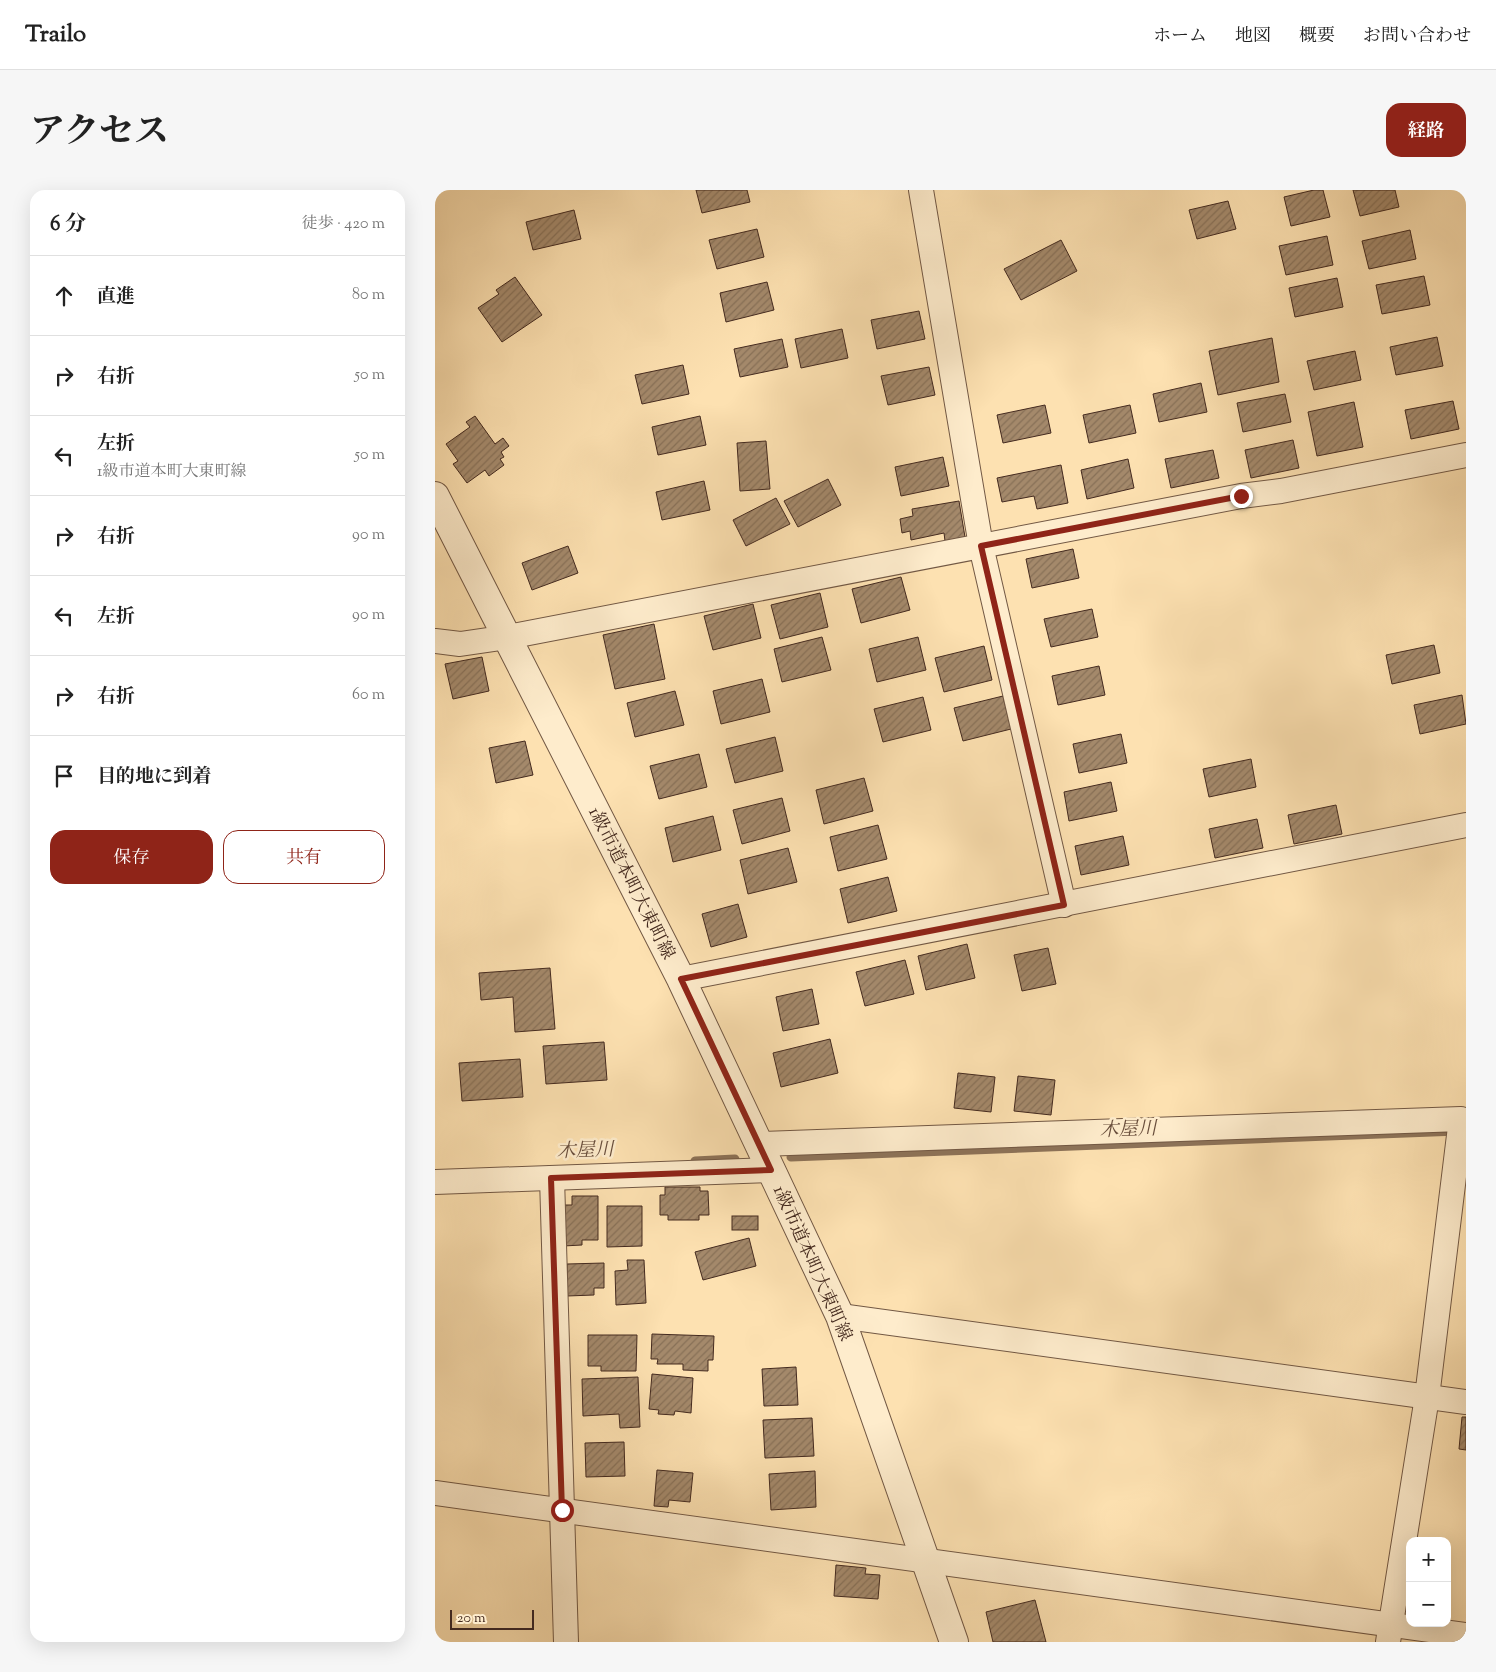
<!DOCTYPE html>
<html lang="ja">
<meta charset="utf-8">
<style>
:root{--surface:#fff;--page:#f6f6f6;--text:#222;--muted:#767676;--line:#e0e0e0;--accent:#8f2418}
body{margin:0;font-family:"Sorts Mill Goudy","Noto Serif JP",serif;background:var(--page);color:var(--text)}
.controls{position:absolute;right:15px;bottom:15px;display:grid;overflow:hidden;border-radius:10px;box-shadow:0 5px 20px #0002}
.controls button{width:45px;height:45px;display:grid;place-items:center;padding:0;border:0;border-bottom:1px solid var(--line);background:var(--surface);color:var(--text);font:25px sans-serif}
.scale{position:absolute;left:15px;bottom:12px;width:84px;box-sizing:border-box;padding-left:5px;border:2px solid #442a1f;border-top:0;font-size:14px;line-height:18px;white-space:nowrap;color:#442a1f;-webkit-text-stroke:4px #feeccc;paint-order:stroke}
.stop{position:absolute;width:15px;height:15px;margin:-11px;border:4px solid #8f2418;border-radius:50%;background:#fff}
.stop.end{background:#8f2418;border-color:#fff;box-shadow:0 1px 5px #0008}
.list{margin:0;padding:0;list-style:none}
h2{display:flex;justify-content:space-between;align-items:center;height:65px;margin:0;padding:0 20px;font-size:21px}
h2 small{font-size:16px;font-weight:400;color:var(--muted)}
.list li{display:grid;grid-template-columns:32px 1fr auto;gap:15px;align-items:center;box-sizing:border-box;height:80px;padding:0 20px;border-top:1px solid var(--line)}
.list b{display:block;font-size:19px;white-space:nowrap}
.list p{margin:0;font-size:16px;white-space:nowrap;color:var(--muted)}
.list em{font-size:16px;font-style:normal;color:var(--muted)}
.actions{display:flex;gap:10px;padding:15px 20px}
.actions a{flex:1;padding:11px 0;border:1px solid var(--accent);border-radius:15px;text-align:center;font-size:18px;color:var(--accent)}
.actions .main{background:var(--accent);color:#fff}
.icon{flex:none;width:28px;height:28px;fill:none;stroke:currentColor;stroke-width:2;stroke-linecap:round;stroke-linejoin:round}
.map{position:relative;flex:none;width:1031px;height:1452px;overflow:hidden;border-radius:15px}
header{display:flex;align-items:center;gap:30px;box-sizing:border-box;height:70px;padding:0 25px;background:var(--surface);border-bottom:1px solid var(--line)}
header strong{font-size:24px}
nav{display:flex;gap:28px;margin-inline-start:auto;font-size:18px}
.intro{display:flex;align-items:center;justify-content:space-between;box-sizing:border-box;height:120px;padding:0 30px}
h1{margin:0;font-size:35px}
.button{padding:12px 22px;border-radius:15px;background:var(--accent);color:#fff;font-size:18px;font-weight:700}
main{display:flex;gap:30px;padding:0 30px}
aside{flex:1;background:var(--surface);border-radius:15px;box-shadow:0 5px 20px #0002}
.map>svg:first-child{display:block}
</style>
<header>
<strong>Trailo</strong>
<nav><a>ホーム</a><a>地図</a><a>概要</a><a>お問い合わせ</a></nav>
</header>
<div class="intro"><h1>アクセス</h1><a class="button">経路</a></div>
<main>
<aside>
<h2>6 分<small>徒歩 · 420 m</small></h2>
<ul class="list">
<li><svg class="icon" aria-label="ahead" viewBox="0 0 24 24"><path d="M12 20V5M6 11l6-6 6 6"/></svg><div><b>直進</b></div><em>80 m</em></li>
<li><svg class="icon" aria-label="right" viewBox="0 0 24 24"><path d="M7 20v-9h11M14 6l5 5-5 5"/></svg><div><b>右折</b></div><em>50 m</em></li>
<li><svg class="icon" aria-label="left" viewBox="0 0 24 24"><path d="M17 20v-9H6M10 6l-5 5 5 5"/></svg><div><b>左折</b><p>1級市道本町大東町線</p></div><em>50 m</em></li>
<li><svg class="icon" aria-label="right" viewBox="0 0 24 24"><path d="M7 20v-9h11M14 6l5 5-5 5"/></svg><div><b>右折</b></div><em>90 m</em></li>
<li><svg class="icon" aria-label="left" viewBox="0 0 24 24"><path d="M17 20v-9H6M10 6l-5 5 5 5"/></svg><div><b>左折</b></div><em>90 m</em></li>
<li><svg class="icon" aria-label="right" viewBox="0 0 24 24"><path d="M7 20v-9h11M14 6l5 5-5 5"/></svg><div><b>右折</b></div><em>60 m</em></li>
<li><svg class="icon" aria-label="arrive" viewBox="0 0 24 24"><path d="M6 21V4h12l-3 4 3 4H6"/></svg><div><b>目的地に到着</b></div></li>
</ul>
<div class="actions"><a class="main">保存</a><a>共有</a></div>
</aside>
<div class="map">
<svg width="1031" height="1452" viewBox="0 0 1031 1452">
<defs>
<pattern id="building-hatch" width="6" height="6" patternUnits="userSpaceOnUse" patternTransform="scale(1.25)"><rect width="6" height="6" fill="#a4896b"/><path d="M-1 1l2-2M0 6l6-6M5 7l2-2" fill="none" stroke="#877057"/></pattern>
</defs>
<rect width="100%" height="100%" fill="#fde1b1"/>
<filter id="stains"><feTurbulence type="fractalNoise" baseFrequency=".004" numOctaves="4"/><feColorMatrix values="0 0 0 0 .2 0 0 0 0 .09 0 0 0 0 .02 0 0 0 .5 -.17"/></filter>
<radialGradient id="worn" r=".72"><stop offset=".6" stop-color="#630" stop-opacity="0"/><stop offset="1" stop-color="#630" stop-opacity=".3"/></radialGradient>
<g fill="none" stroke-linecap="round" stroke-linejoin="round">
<g stroke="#8d7359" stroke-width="9">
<path d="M356 967 1023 941"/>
<path d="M260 971 300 969"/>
</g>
</g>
<g fill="url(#building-hatch)" stroke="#442a1f">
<path d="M261 0H312L315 12 267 23Z"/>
<path d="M879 0H888L895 27 856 36 849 7Z"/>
<path d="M918 0H960L964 17 925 26Z"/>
<path d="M793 11 801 39 762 49 754 20Z"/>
<path d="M139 20 146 49 98 60 91 32Z"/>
<path d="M322 39 329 67 282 79 274 50Z"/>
<path d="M975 40 981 69 934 79 927 51Z"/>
<path d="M892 46 898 75 851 85 844 56Z"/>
<path d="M626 50 642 81 586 110 569 79Z"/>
<path d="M989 86 995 115 947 124 941 95Z"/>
<path d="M80 87 107 125 67 152 43 118 64 104 61 100Z"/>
<path d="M902 88 908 117 860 127 854 98Z"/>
<path d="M332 92 339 120 291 132 285 103Z"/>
<path d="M484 121 490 149 442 159 436 130Z"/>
<path d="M407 139 413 168 366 178 360 149Z"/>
<path d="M1002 147 1008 176 961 185 955 157Z"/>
<path d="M837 148 844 192 783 205 774 161Z"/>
<path d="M347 149 353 177 305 187 299 159Z"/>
<path d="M920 161 926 190 879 200 872 171Z"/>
<path d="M248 175 254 204 207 214 200 185Z"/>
<path d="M494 177 500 205 453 215 446 186Z"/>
<path d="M766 193 772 222 724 232 718 204Z"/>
<path d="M850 204 856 232 808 242 802 213Z"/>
<path d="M1018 211 1024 239 976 249 970 220Z"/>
<path d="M919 212 928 257 882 266 873 222Z"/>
<path d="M610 215 616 243 568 253 562 225Z"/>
<path d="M695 215 701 243 654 253 648 225Z"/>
<path d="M40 226 60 254 68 248 74 256 66 262 69 267 65 269 69 275 54 286 50 280 32 293 18 274 23 271 11 254 35 237 31 232Z"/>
<path d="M265 226 271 255 223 265 217 237Z"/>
<path d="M858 250 864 278 816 288 810 260Z"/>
<path d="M331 251 335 299 305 301 302 253Z"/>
<path d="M778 260 784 288 736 298 730 269Z"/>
<path d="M508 267 514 296 466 306 460 277Z"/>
<path d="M693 269 699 298 652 309 646 280Z"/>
<path d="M626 275 633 313 602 319 599 306 567 312 562 288Z"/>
<path d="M393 289 406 315 363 337 349 311Z"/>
<path d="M269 291 275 320 227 330 221 302Z"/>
<path d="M341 308 355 334 311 356 298 330Z"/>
<path d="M524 311 530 347 510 351 509 343 476 350 475 341 467 343 465 329 478 326 477 319Z"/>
<path d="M133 356 143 383 97 400 87 373Z"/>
<path d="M638 359 644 388 597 398 591 369Z"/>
<path d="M466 387 475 420 426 433 417 399Z"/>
<path d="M385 403 393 437 345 449 336 415Z"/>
<path d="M318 414 326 448 278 460 269 426Z"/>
<path d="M657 419 663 447 616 457 609 429Z"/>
<path d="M219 434 230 489 180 499 168 445Z"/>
<path d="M387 447 396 480 347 492 339 459Z"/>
<path d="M483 447 491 480 442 492 434 459Z"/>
<path d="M999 455 1005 483 957 494 951 465Z"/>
<path d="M549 456 557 490 509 502 500 468Z"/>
<path d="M47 467 54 501 18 509 10 474Z"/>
<path d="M664 476 670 505 623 515 617 486Z"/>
<path d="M327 489 335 522 286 534 278 501Z"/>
<path d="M240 501 249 535 200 547 192 513Z"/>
<path d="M1027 505 1031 534 985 544 979 515Z"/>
<path d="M568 506 576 539 528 551 519 518Z"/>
<path d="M488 507 496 540 448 552 439 519Z"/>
<path d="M686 544 692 573 644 583 638 554Z"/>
<path d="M340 547 348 581 300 593 291 559Z"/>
<path d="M90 551 98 585 61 593 54 558Z"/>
<path d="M264 564 272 597 224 609 215 576Z"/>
<path d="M816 569 821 597 774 607 768 579Z"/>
<path d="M429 588 438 621 389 634 381 600Z"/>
<path d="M676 592 682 621 634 631 629 602Z"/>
<path d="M347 608 355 641 307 654 298 620Z"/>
<path d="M901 615 907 644 859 654 853 625Z"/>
<path d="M278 626 286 660 238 672 230 638Z"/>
<path d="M822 629 828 658 780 668 774 639Z"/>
<path d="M443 635 452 669 403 681 395 647Z"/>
<path d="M688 646 694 675 646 685 640 656Z"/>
<path d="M353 658 362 692 313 704 305 670Z"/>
<path d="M453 687 462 721 413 733 405 699Z"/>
<path d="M303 714 312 747 276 757 267 724Z"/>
<path d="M532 754 540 788 491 800 483 766Z"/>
<path d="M613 758 621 794 587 801 579 765Z"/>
<path d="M470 770 479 804 430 816 421 782Z"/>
<path d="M115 778 120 839 80 842 78 807 46 810 44 783Z"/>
<path d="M377 799 384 834 348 841 341 807Z"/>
<path d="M395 849 403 883 346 897 338 863Z"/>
<path d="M169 852 172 890 111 894 108 856Z"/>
<path d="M85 869 88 907 27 911 24 873Z"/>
<path d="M523 883 560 887 556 922 519 918Z"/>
<path d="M583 886 620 890 616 925 579 921Z"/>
<path d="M230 997H265V1001H273L274 1025H264V1030H233V1025H225V1005H230Z"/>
<path d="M137 1006H163V1050H147V1055L128 1056V1015H137Z"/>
<path d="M172 1016H207V1056L172 1057Z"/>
<rect x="297" y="1026" width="26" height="14"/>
<path d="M314 1048 321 1076 268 1090 260 1062Z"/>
<path d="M192 1070H209L211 1113 181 1115 180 1081 193 1080Z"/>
<path d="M169 1073V1098H159V1105L132 1106V1074Z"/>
<path d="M217 1144 279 1146 278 1170H273V1181L248 1180V1174H222L223 1169H216Z"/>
<path d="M153 1145H202L201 1181H166V1176H153Z"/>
<path d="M361 1177 363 1215 329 1216 327 1179Z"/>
<path d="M217 1184 258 1188 256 1223 240 1221 239 1225 223 1224 224 1220 214 1219Z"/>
<path d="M203 1187 205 1237 185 1238 184 1224 148 1226 147 1189Z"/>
<path d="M1027 1227H1031V1260L1024 1259Z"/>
<path d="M377 1228 379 1266 330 1268 328 1230Z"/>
<path d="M189 1252 190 1286 151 1287 150 1253Z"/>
<path d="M222 1280 258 1283 255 1312 234 1310 233 1317 219 1316Z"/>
<path d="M380 1281 381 1317 336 1320 334 1284Z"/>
<path d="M401 1375 431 1378 430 1384 445 1385 443 1409 399 1406Z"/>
<path d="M600 1410 611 1452H558L551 1422Z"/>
</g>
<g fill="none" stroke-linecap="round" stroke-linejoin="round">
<g stroke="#725844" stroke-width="26">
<g id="minor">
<path d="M486 0 546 356 629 715"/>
<path d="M0 451 25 454 73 447 806 306 846 301 1031 265"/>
<path d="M246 789 1031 635"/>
<path d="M324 954 1026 929 992 1207 953 1452"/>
<path d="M117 988 131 1452"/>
<path d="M0 992 336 980"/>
<path d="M405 1126 1031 1212"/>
<path d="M0 1303 1031 1445"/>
</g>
</g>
<g stroke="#725844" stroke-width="30">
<path id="tertiary" d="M0 306 246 789 405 1126 519 1452"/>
</g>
<use href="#minor" stroke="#feeccc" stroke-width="24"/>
<use href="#tertiary" stroke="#feeccc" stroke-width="28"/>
</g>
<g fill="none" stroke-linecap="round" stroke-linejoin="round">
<path stroke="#8f2418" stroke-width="6" d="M127 1320 116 988 336 980 246 789 629 715 546 356 806 306"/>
</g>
<g text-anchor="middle" stroke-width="5" stroke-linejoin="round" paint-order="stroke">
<g font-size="18" fill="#442a1f" stroke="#feeccc">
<text transform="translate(197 693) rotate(63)" y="6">1級市道本町大東町線</text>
<text transform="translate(378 1073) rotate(66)" y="6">1級市道本町大東町線</text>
</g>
<g font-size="19" font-style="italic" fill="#694e3c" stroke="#feeccc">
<text transform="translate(693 938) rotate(-2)" y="7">木屋川</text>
<text transform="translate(150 959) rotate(-2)" y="7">木屋川</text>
</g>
</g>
<rect width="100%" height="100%" filter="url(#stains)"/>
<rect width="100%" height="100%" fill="url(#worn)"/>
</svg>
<div class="controls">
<button>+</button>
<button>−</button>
</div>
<div class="scale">20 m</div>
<div class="stop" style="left:127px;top:1320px"></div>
<div class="stop end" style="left:806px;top:306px"></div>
</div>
</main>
